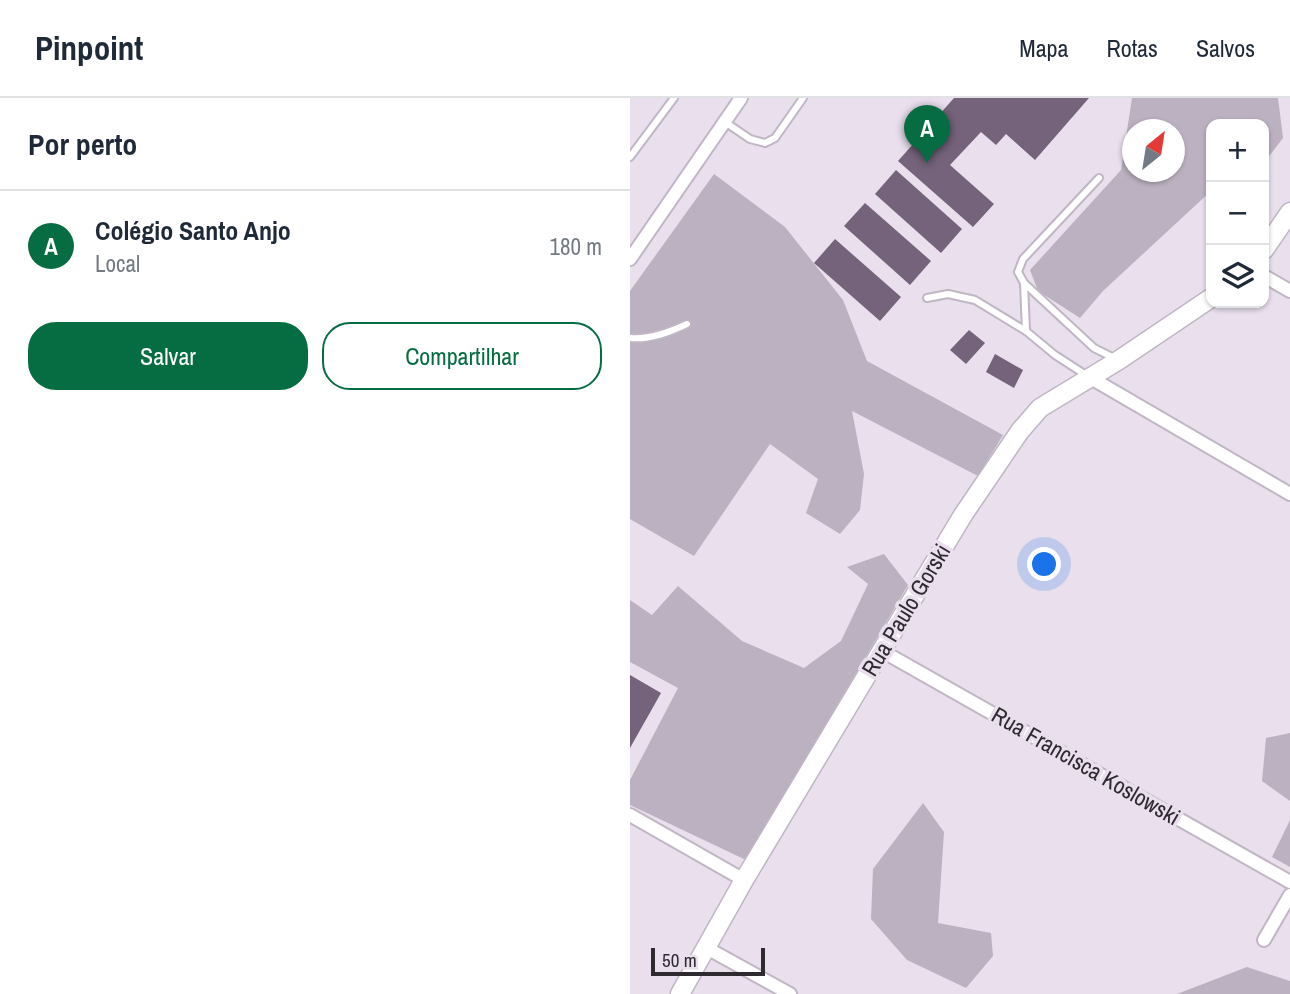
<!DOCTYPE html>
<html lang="pt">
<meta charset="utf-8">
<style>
:root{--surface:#fff;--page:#f6f6f7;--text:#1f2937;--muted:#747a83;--line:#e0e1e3;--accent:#066d43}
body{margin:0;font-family:"Archivo Narrow",sans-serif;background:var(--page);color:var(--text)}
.controls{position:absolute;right:21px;top:21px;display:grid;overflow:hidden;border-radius:14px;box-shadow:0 2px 5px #0004}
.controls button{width:63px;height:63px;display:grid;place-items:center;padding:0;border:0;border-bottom:2px solid var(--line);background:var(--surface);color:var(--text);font:35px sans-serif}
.compass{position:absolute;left:492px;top:21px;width:63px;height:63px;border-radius:50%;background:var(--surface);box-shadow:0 2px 5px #0004;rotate:30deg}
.scale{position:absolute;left:21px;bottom:18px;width:114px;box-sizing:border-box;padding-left:7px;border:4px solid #2e2a30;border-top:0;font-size:19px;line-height:24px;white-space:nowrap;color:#2e2a30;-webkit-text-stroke:5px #e9dfed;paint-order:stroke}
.you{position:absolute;left:415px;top:467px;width:24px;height:24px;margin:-18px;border:5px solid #fff;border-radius:50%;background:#1a73e8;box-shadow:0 0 0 10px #1a73e833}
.badge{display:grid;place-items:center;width:46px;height:46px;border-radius:50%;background:var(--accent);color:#fff;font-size:23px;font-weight:700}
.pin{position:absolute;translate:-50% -58px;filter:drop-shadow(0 2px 4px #0008)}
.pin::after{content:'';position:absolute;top:37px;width:24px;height:21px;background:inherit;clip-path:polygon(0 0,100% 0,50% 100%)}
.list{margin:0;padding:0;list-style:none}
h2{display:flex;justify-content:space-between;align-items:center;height:91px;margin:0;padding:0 28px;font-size:30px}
h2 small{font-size:23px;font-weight:400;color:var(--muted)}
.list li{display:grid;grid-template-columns:46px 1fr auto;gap:21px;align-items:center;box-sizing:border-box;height:112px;padding:0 28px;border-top:2px solid var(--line)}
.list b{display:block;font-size:26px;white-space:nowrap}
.list p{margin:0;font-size:23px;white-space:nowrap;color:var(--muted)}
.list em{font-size:23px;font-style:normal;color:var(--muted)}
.actions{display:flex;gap:14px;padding:21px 28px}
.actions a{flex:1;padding:16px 0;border:2px solid var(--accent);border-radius:28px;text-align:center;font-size:24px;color:var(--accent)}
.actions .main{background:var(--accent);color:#fff}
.icon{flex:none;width:38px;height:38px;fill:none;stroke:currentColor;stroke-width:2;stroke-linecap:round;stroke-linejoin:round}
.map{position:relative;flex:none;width:660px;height:896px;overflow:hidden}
header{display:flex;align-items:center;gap:42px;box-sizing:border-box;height:98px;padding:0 35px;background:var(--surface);border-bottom:2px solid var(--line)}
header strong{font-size:33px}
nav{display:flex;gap:38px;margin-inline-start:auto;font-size:24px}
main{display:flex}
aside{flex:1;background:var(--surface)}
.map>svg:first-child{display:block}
</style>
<header>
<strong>Pinpoint</strong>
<nav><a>Mapa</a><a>Rotas</a><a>Salvos</a></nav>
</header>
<main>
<aside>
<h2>Por perto<small></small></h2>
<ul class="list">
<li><span class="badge">A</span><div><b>Colégio Santo Anjo</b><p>Local</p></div><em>180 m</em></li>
</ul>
<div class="actions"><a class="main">Salvar</a><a>Compartilhar</a></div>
</aside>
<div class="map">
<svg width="660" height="896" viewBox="0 0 660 896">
<rect width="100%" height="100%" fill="#e9dfed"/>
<g fill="#bcb1c0" fill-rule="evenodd">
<path d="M502 0H648L653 40 634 65V26H581V93L473 193 450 220 408 193 400 172 491 72ZM502 32H544V74H502Z"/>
<path d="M84 76 155 129 213 202 237 263 373 337 348 378 222 313 234 376 230 412 210 436 176 415 188 381 140 346 64 458 0 421V193Z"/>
<path d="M254 456 278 487 116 762 0 707V682L48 590 0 564V502L22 517 48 488 112 543 174 570 211 543 238 486 217 469Z"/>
<path d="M660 635V703L632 683 636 640Z"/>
<path d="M293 705 314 734 308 825 361 835 363 858 336 890 277 862 241 821 243 771Z"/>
<path d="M660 722V769L642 759Z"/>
<path d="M617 869 660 883V896H547Z"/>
</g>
<g fill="#74637b">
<path d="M324 0H459L405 62 376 36 366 47 351 34 320 67 364 106 343 129 268 63Z"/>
<path d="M266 72 332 131 311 155 245 96Z"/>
<path d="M235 105 301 163 280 187 214 128Z"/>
<path d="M205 141 271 199 250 223 184 165Z"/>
<path d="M339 232 355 245 336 266 320 252Z"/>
<path d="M365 256 393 272 384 290 356 274Z"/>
<path d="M0 577 31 595 0 650Z"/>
</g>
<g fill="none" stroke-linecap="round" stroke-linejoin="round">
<g stroke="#c0b6c4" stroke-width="10">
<g id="lane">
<path d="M95 24 120 41 135 45 145 40 173 0"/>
<path d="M0 59 44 0"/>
<path d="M469 80 393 161 388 174 394 185 464 250 484 260"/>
<path d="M394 185 396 233"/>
<path d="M297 200 318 196 345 202 396 233 425 257 459 279"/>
<path d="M0 240C20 242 40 234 57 226"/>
</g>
</g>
<g stroke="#c0b6c4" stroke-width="16">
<g id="street">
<path d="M0 161 111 0"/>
<path d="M634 178 660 193"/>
<path d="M461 280 660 396"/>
<path d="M252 553 660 784"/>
<path d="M0 717 114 782"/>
<path d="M634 842 660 797"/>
<path d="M75 849 160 896"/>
</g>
</g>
<g stroke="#c0b6c4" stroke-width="21">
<g id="secondary">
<path d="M634 152 660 114"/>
<path d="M50 896 114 782 333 417 390 333 410 310 489 262 581 200"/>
</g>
</g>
<use href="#lane" stroke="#fff" stroke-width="6"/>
<use href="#street" stroke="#fff" stroke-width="12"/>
<use href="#secondary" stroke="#fff" stroke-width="18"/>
</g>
<g text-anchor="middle" stroke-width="7" stroke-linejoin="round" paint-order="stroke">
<g font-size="23" fill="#2e2a30" stroke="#e9dfed">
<text transform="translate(276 512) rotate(-59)" y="8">Rua Paulo Gorski</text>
<text transform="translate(456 668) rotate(30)" y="8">Rua Francisca Koslowski</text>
</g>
</g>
</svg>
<div class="controls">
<button>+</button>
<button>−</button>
<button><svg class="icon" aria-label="layers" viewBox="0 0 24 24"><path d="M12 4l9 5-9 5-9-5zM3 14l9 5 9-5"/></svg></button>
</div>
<svg class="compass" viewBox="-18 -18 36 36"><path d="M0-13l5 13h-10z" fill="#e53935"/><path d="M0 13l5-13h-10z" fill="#747a83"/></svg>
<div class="scale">50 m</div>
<div class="you"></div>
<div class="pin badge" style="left:297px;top:65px">A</div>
</div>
</main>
